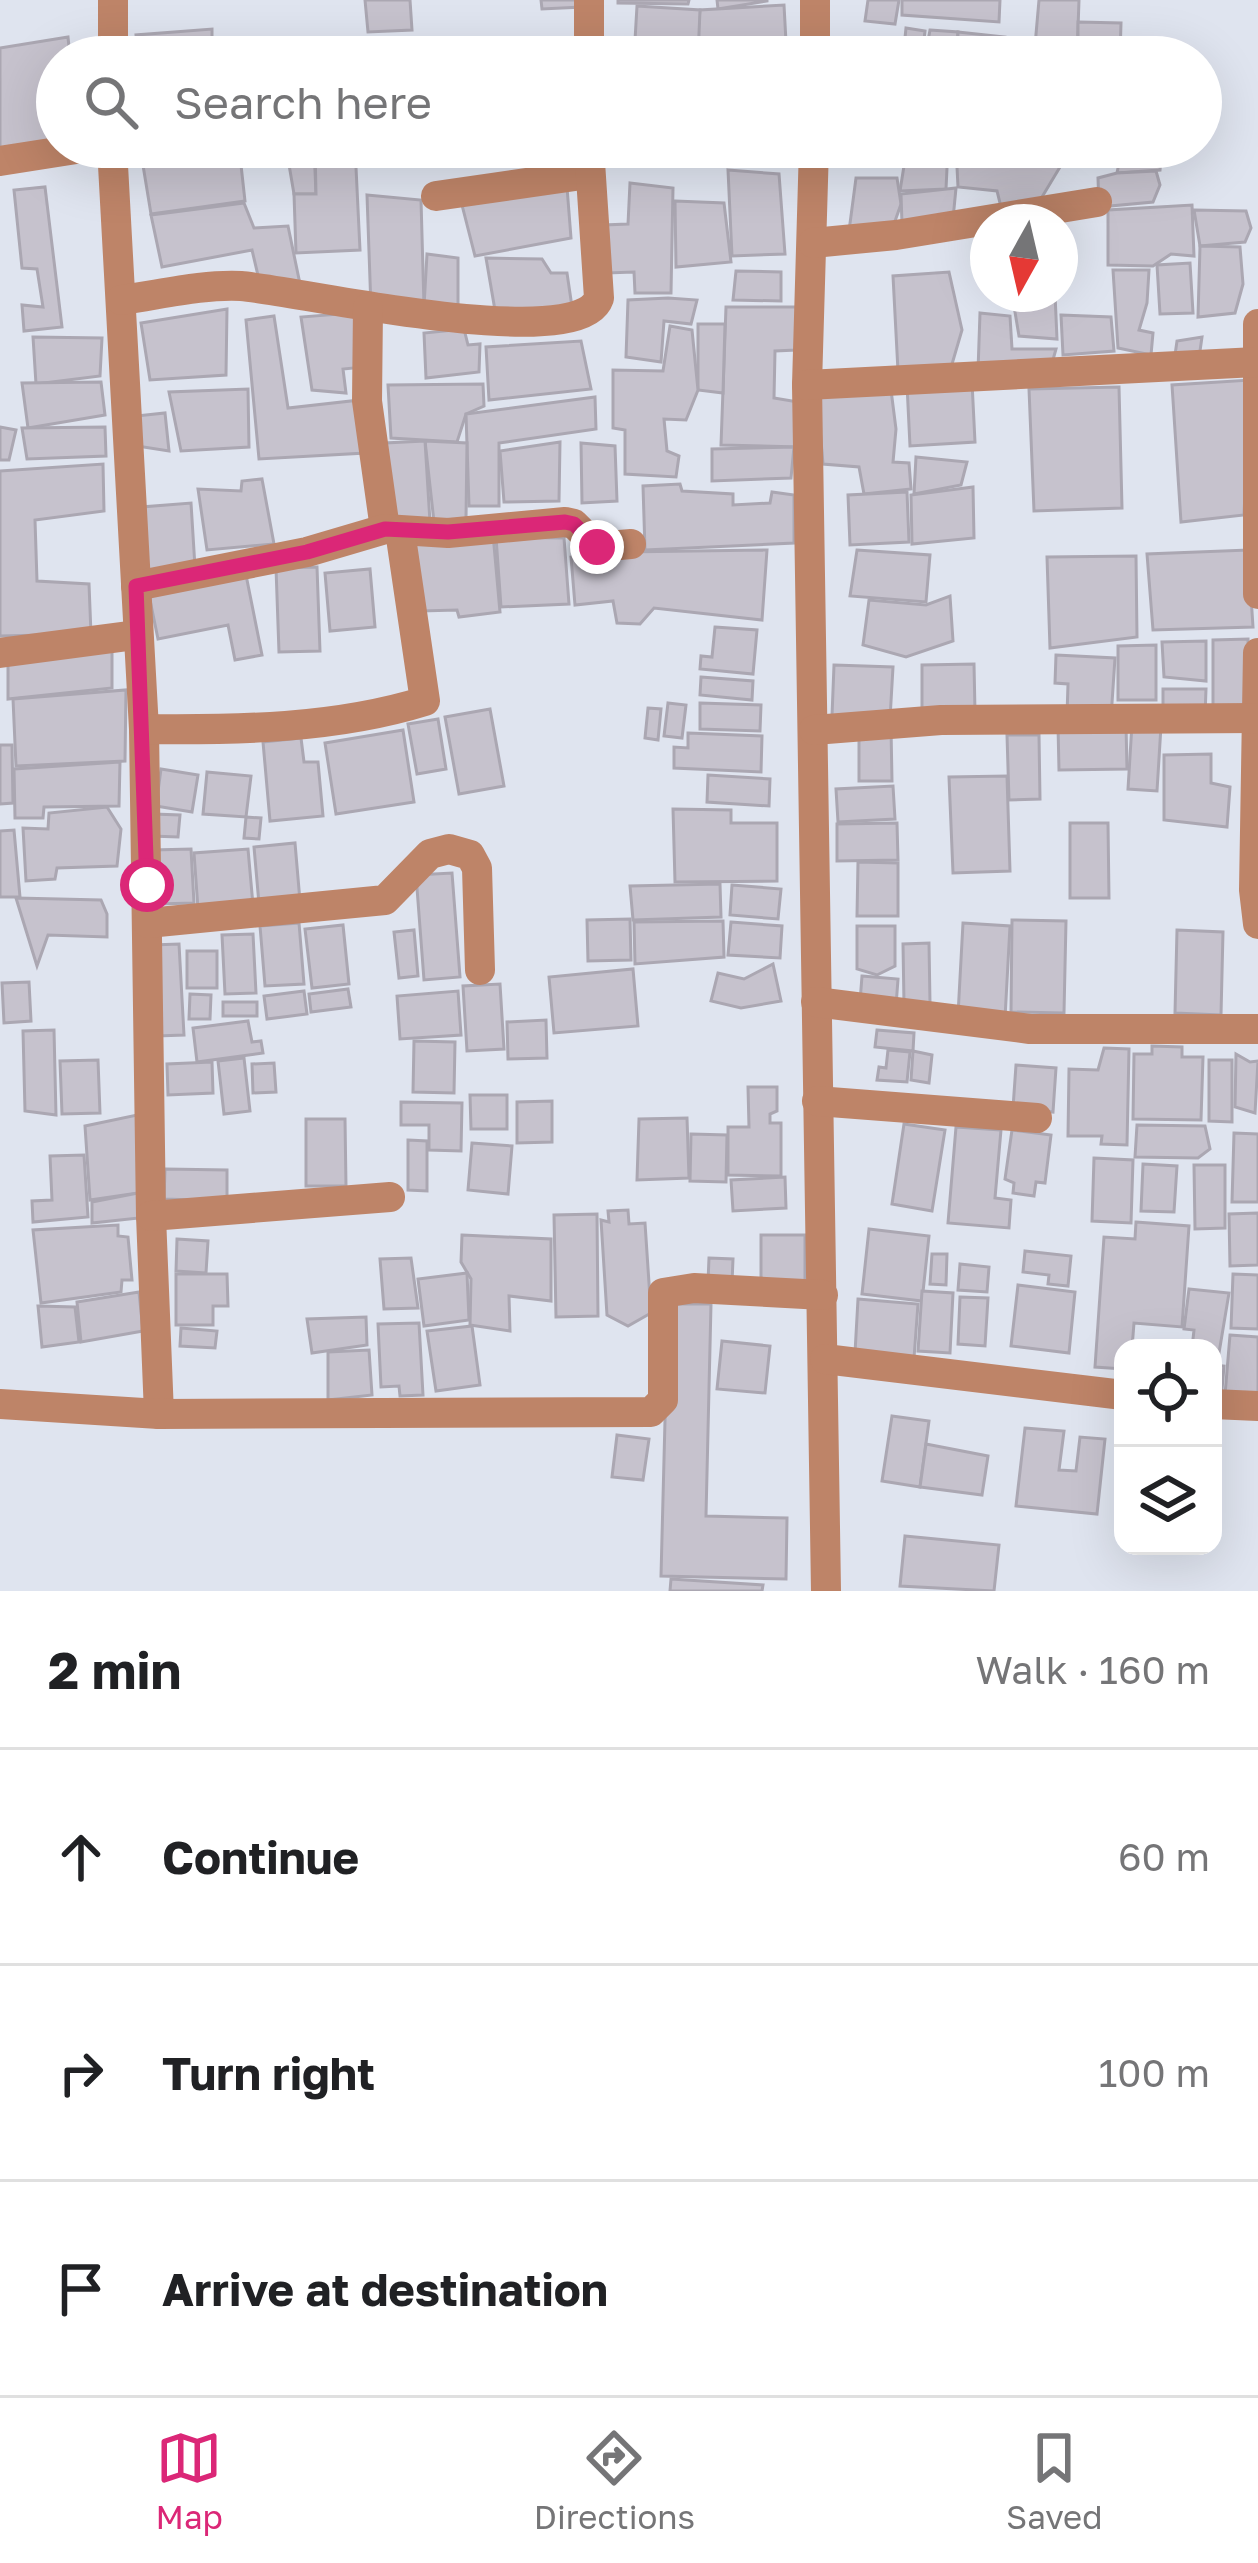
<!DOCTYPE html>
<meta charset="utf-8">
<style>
:root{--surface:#fff;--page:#f2f2f2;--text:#202124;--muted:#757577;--line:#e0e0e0;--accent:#db2777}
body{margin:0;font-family:"Golos Text",sans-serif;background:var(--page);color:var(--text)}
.controls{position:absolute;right:36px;bottom:36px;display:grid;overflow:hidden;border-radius:24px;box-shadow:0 12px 48px #0002}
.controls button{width:108px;height:108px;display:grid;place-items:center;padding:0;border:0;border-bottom:3px solid var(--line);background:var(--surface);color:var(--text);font:60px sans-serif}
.compass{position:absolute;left:970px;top:204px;width:108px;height:108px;border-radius:50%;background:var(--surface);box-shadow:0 12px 48px #0002;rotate:188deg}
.stop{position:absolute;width:36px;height:36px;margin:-27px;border:9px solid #db2777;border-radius:50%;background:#fff}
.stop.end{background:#db2777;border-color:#fff;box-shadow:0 3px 12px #0008}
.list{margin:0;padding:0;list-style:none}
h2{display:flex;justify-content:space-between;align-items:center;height:156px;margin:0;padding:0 48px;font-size:51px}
h2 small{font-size:39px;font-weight:400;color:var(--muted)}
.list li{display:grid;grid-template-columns:78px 1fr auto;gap:36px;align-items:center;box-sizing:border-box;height:216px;padding:0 48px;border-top:3px solid var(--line)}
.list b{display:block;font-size:45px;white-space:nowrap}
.list em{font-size:39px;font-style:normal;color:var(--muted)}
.icon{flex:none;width:66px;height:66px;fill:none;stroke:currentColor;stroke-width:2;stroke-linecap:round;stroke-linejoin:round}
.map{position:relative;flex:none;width:1258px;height:1591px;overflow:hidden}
.search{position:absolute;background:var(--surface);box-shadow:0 12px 48px #0002;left:36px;right:36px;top:36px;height:132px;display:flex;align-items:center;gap:30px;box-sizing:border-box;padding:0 42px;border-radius:66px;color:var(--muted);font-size:45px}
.sheet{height:804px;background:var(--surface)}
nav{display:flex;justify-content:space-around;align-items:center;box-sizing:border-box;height:168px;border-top:3px solid var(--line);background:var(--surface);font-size:33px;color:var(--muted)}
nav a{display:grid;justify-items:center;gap:6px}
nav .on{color:var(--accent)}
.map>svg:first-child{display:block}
</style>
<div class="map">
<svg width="1258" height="1591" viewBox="0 0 1258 1591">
<rect width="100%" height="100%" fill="#dfe4ef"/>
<g fill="#c6c2cd" stroke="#aba7b2" stroke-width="3">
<path d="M365 0H410L412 30 368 32Z"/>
<path d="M541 0H582V7L542 9Z"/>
<path d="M618 0H689L688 4 618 3Z"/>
<path d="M717 0H767V1L718 9Z"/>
<path d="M868 0H899L895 24 865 21Z"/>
<path d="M902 0H1000L999 22 902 15Z"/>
<path d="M1039 0H1079L1077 57H1034Z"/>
<path d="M784 5 786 42 696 51 700 10Z"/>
<path d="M637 6 700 10 698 57H634Z"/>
<path d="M1078 22 1121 23 1120 57H1078Z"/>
<path d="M906 28 925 31 922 57H903Z"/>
<path d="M212 29V57H138L136 35Z"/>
<path d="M930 30 958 32 957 57H925Z"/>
<path d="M958 32 1005 37 1003 57H957Z"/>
<path d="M68 37 70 57H57V147L0 158V48Z"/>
<path d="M786 42 787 57H697L696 51Z"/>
<path d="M610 43 632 47 633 57H606Z"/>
<path d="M182 147H239L245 201 151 214 141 153Z"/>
<path d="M286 147H314L316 194H294Z"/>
<path d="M315 147H355L360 250 296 253 294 194H316Z"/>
<path d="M907 147H948L946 189 900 191Z"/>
<path d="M956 147H1072L1033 212 1002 211 997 191 958 187Z"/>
<path d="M1122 147H1162L1160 170 1117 173Z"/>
<path d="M728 170 779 174 785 254 732 256Z"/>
<path d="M1156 171 1160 185 1153 202 1099 207 1098 178 1117 173Z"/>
<path d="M856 178H897L901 204 894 224 849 231Z"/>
<path d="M630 183 673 188 671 293H635L634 272 607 273 604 225 628 224Z"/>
<path d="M45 187 62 327 24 331 22 305 43 307 37 269 22 268 14 190Z"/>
<path d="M567 187 571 238 475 256 462 205Z"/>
<path d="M956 188 953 219 902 224 901 194Z"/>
<path d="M367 195 421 200 424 306 371 308Z"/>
<path d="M675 201 724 203 731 262 676 267Z"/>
<path d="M244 203 254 228 288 226 300 284 261 288 252 250 162 267 151 215Z"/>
<path d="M1192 205 1194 256 1171 254 1153 266 1108 265V210Z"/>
<path d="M1194 210 1246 211 1251 228 1245 242 1200 246Z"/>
<path d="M1200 246 1240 247 1243 284 1235 313 1198 317Z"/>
<path d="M427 254 458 258V305L424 306Z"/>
<path d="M486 258 542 259 551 273H567L572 307 496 316Z"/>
<path d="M1190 263 1193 313 1160 314 1157 265Z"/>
<path d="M1113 270H1149L1147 303 1139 330 1153 333 1151 355 1118 348Z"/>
<path d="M736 271 781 272V301L733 300Z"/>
<path d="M949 272 962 330 950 371H898L893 276Z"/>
<path d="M1012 294H1055L1057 339 1019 336Z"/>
<path d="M668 298 697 300 691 324 664 321 661 362 626 357 628 300Z"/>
<path d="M726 307H803L796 350 775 351 774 398 798 402 800 447 721 445Z"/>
<path d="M227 309 226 375 150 380 141 323Z"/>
<path d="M364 312V367L343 369 346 393 312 390 301 317Z"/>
<path d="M980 313 1010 316 1012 349H1056L1051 367 978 371Z"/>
<path d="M1061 315 1111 317 1114 351 1063 355Z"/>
<path d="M274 316 288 408 360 400 365 453 259 459 246 320Z"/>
<path d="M698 324H725L723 393 698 390Z"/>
<path d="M670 326 692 330 698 390 686 420 664 419 667 451 679 456 676 477 625 474V430L613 428V370L663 371Z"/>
<path d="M464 329 468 345 480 344 479 372 426 378 424 333Z"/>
<path d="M33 337 102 338 100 376 36 384Z"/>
<path d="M1202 337 1199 358 1175 355 1177 341Z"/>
<path d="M581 341 591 389 489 400 486 347Z"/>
<path d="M1250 380 1244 515 1181 522 1172 385Z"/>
<path d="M101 382 105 415 28 428 22 383Z"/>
<path d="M972 382 975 442 910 446 907 385Z"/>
<path d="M483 384 484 406 466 414 457 442 391 438 388 385Z"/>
<path d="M1119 387 1122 508 1034 511 1029 389Z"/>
<path d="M248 389 249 447 181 451 169 392Z"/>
<path d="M891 390 896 429 893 462 909 463 911 489 864 494 859 467 823 464 817 394Z"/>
<path d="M595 397 596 429 499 443V506H469L466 414Z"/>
<path d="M165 413 169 451 137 446 136 416Z"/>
<path d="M0 427 16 430 9 460H0Z"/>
<path d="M105 427 106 456 27 459 22 428Z"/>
<path d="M425 441 467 443 466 519 434 522Z"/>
<path d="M425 441 430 522H397L385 443Z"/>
<path d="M560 442 559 501 504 502 500 451Z"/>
<path d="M581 443 615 446 617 501 582 503Z"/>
<path d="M794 447 791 478 712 481V449Z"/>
<path d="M916 457 967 462 961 485 914 494Z"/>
<path d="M103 464 104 511 35 520 37 581 89 584 91 634 0 636V471Z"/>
<path d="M262 479 274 544 207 550 198 489 241 491 242 481Z"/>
<path d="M680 484 682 491 733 494V505L770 503 772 492 794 495V543L645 550 643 486Z"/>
<path d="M973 487 974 538 912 544 911 495Z"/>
<path d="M907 492 909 542 850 545 848 495Z"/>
<path d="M191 503 195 567 145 571 142 507Z"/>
<path d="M493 534 500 612 459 617 457 610 421 611 412 541Z"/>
<path d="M496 537 564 538 569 604 501 607Z"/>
<path d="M767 550 762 620 654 608 640 624 617 623 613 601 575 605 571 557 623 552Z"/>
<path d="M857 550 930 555 926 602 850 596Z"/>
<path d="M1248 550 1253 627 1153 630 1147 554Z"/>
<path d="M1136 556 1137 637 1050 648 1047 557Z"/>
<path d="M317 567 320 651 279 652 276 568Z"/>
<path d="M370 569 375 627 330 631 325 573Z"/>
<path d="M246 575 262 655 235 660 228 625 158 639 149 595Z"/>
<path d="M950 596 953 641 906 657 863 645 869 600 926 605Z"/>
<path d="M715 627 757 630 753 674 700 669 701 656 712 657Z"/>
<path d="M1248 639V714H1213V640Z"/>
<path d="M1206 641V681L1164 677 1162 642Z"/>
<path d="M112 642V688L8 699V655Z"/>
<path d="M1156 645V700H1118V646Z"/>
<path d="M1056 655 1115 658 1111 718 1067 715 1068 684 1055 683Z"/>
<path d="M974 664 975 712H922V665Z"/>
<path d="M834 665 893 667 890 719 832 716Z"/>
<path d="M701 677 753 681 752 700 700 695Z"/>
<path d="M1163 689H1206L1205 716 1163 715Z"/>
<path d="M126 690 125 761 16 766 13 699Z"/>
<path d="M668 703 686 705 682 738 664 736Z"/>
<path d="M700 703 761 705 760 731 700 729Z"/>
<path d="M648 708 661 709 658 740 645 738Z"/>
<path d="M490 709 504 786 459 794 445 717Z"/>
<path d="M438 719 446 769 417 774 408 724Z"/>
<path d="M1132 724 1161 726 1157 791 1128 789Z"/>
<path d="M1126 725 1127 769 1059 770 1058 726Z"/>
<path d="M859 728H891L892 781H859Z"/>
<path d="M403 730 414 802 336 814 325 743Z"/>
<path d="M688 733 762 736 761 772 674 768V747L688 748Z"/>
<path d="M1007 735H1039L1040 799 1009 800Z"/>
<path d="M301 738 304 762H318L323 816 270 821 263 742Z"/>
<path d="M0 745H12L13 803 0 804Z"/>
<path d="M1211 754V783L1230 787 1227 827 1164 820V755Z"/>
<path d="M120 762 119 806 44 807 43 818H15L14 769Z"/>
<path d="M161 769 198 775 192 812 156 806Z"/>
<path d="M207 772 251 776 246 817 203 814Z"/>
<path d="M708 775 770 779 769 806 707 802Z"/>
<path d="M1007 776 1010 871 953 873 949 777Z"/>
<path d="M893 786 895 819 838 822 836 789Z"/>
<path d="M107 807 121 829 117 866 57 868 55 879 26 881 23 828 48 829 49 813Z"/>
<path d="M673 809 731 810V823H777V881L675 882Z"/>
<path d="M153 814 180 815 178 837 151 836Z"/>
<path d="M246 817 261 818 259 839 244 838Z"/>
<path d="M897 823 898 860 837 861V824Z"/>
<path d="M1070 823H1108L1109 898H1070Z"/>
<path d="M14 830 20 897H0V831Z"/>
<path d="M295 843 300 901 259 904 254 847Z"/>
<path d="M191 849 194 903 156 904 153 850Z"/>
<path d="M248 849 253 905 198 909 194 853Z"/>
<path d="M858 862 898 863V916H857Z"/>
<path d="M452 873 460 977 424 980 416 875Z"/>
<path d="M720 884 721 917 633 920 630 886Z"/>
<path d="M732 885 781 889 778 919 730 915Z"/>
<path d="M16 898 101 900 107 914V937L48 935 37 966Z"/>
<path d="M630 919 631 960 588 961 587 920Z"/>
<path d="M1012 920 1066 921 1064 1013 1011 1012Z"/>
<path d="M723 921 724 957 635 964 634 922Z"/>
<path d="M731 922 782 926 780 958 728 955Z"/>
<path d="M299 923 304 984 265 986 260 926Z"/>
<path d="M963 923 1010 926 1005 1018 958 1015Z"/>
<path d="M343 925 349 984 312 988 305 929Z"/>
<path d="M857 926H895V966L877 975 857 969Z"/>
<path d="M414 930 418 976 399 978 394 932Z"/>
<path d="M1177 930 1223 932 1221 1015 1175 1013Z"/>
<path d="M253 934 256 993 225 994 222 935Z"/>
<path d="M929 943 930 1003 904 1004 903 944Z"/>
<path d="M179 944 184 1035 157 1036 152 945Z"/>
<rect x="187" y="951" width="30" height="37"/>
<path d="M773 964 781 1001 741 1008 711 1001 718 973 744 979Z"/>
<path d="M633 969 638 1026 554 1033 549 977Z"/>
<path d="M862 976 898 979 896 1006 860 1002Z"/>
<path d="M29 982 31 1021 4 1023 2 983Z"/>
<path d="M500 984 504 1049 467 1051 463 986Z"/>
<path d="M348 989 351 1007 311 1012 309 994Z"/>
<path d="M304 991 307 1014 267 1019 264 996Z"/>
<path d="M458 991 461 1035 400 1039 397 996Z"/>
<path d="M190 994 211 995 210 1019H189Z"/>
<rect x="223" y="1002" width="34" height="14"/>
<path d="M546 1020 547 1058 508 1059 507 1022Z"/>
<path d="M248 1021 252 1042 261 1041 263 1053 197 1062 193 1028Z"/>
<path d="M54 1030 56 1115 25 1111 23 1031Z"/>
<path d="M877 1030 914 1033 913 1051 875 1047Z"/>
<path d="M414 1041 455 1042 454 1093 413 1092Z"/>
<path d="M1152 1046 1182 1047V1057H1203L1201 1120 1133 1119 1134 1054H1152Z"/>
<path d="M1104 1048 1129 1049 1127 1145 1101 1144 1102 1136H1068L1069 1069 1098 1070Z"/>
<path d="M888 1050 910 1052 907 1082 877 1080 879 1067 886 1068Z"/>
<path d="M913 1051 932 1055 929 1083 911 1080Z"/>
<path d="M1236 1054 1250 1062 1258 1061 1255 1113 1235 1107Z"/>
<path d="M244 1058 250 1111 224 1114 218 1061Z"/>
<path d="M98 1060 100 1113 62 1114 60 1061Z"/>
<path d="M1209 1060H1232V1122L1209 1121Z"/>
<path d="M212 1062 213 1093 168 1095 167 1064Z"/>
<path d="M274 1063 276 1092 253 1093 252 1064Z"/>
<path d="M1016 1065 1056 1068 1053 1112 1013 1108Z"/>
<path d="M748 1087H777V1111L770 1114V1123H781V1176L728 1175V1127H749Z"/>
<path d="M470 1095H507V1129H471Z"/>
<path d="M552 1101V1142L517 1143V1102Z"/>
<path d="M401 1102 462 1103 461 1151 429 1150V1125H401Z"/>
<path d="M137 1115 138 1193 90 1200 85 1126Z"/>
<path d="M687 1118 689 1178 637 1180 639 1119Z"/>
<path d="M306 1119H345L346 1186H306Z"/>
<path d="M904 1124 945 1130 932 1211 892 1204Z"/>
<path d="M1137 1125 1205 1126 1210 1149 1198 1158 1135 1157Z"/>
<path d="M956 1127 1001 1130 995 1198 1011 1200 1009 1228 948 1223Z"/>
<path d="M1012 1130 1051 1135 1045 1183 1036 1182 1034 1196 1013 1193 1014 1183 1005 1179Z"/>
<path d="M1234 1133 1258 1134V1202H1232Z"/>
<path d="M691 1134 727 1135 726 1182 690 1181Z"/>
<path d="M408 1140 427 1141V1191L408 1190Z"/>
<path d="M472 1143 512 1146 508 1194 468 1190Z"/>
<path d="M84 1155 88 1217 33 1222 32 1201 52 1200 50 1156Z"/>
<path d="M1094 1158 1133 1160 1131 1223 1092 1221Z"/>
<path d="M1143 1164 1177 1166 1174 1212 1141 1211Z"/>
<path d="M1194 1165H1225V1228L1195 1229Z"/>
<path d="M165 1169 227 1170V1201L164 1199Z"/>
<path d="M785 1177 786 1208 733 1211 731 1180Z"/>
<path d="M138 1193 139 1218 92 1223V1202Z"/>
<path d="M628 1210 629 1224 645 1223 651 1313 628 1326 607 1315 601 1220 609 1222 608 1211Z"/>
<path d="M1258 1213V1265L1230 1266 1229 1214Z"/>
<path d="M597 1214 598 1316 556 1317 554 1215Z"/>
<path d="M1136 1222 1189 1226 1182 1327 1134 1323 1132 1348H1123V1369L1095 1367 1104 1237 1135 1239Z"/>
<path d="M118 1225V1236L128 1237 132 1280H122L121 1292 41 1303 33 1230Z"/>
<path d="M869 1229 929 1236 922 1301 862 1294Z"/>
<path d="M462 1235 551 1239V1301L509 1296 510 1331 470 1325 471 1279 461 1262Z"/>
<rect x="761" y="1235" width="44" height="52"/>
<path d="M177 1239 208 1241 206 1273 176 1271Z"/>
<path d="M1025 1251 1071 1256 1068 1286 1048 1284 1049 1275 1023 1272Z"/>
<path d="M932 1254H947L946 1285 930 1284Z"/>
<path d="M411 1258 418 1308 384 1309 380 1259Z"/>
<path d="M709 1258 733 1259 732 1283 708 1282Z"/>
<path d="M960 1264 989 1267 987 1292 958 1290Z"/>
<path d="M467 1273 469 1320 424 1326 418 1279Z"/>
<path d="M176 1274H227L228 1306H213V1325H176Z"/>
<path d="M1233 1274 1258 1275V1329L1231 1328Z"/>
<path d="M1018 1285 1075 1292 1069 1353 1011 1346Z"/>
<path d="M1189 1289 1229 1293 1219 1353H1213V1348H1192L1194 1330 1184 1329Z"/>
<path d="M922 1291 953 1293 950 1353 918 1351Z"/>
<path d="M139 1292 143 1331 81 1342 77 1302Z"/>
<path d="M960 1297 988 1298 985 1346 958 1344Z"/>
<path d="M858 1299 918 1304 914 1358 855 1353Z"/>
<path d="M668 1304H711L706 1516 787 1518 786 1579 661 1576Z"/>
<path d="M38 1306 75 1307 79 1342 42 1347Z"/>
<path d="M366 1317 367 1345 312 1353 307 1319Z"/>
<path d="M419 1323 423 1395 400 1396 399 1386 381 1387 378 1324Z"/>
<path d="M472 1326 480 1385 436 1391 427 1331Z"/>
<path d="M181 1328 217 1331 215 1348 180 1346Z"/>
<path d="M1230 1335 1258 1337V1398L1225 1395Z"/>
<path d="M722 1341 770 1346 765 1393 717 1389Z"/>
<path d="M369 1350 372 1395 328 1400V1352Z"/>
<path d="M1213 1365 1224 1366 1221 1401H1213Z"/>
<path d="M892 1416 929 1421 920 1487 882 1481Z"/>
<path d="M1025 1428 1064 1431 1059 1470 1076 1471 1080 1437 1105 1439 1097 1514 1016 1506Z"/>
<path d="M617 1435 649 1439 643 1480 612 1477Z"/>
<path d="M926 1444 988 1456 982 1495 920 1487Z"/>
<path d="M905 1536 999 1545 994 1591 900 1586Z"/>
<path d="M671 1579 763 1585 762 1591H670Z"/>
</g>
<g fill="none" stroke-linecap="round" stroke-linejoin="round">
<g stroke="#be8468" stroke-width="30">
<path d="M589 0V57"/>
<path d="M113 57V0"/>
<path d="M815 57V0"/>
<path d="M112 147 144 729 151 1216 159 1414"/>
<path d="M814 147 807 385 826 1591"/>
<path d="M0 161 89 147"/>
<path d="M436 196 589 174"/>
<path d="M813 243 896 235 1097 202"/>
<path d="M121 300C159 295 202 284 241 286 295 290 579 356 599 298L589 147"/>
<path d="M368 308 367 401 385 529"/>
<path d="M1258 324V594"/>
<path d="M807 385 1256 362"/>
<path d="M136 586 307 552 385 529 448 533 565 522 574 524 597 547 631 544"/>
<path d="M0 653 136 635"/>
<path d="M1258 653 1254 890 1258 924"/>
<path d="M144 729C237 730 335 729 425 701L400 531"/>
<path d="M814 730 941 720 1257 718"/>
<path d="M148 923 385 900 430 854 449 849 470 855 477 868 480 970"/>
<path d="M816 1002 1030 1029H1258"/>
<path d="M817 1101 1037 1118"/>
<path d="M151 1216 390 1197"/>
<path d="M825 1359 1123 1395"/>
<path d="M0 1404 159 1414 651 1412 663 1400V1293L694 1288 823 1295"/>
<path d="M1213 1404 1258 1406"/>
</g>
</g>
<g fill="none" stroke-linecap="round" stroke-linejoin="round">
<path stroke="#db2777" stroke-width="15" d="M147 885 136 586 307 552 385 529 448 532 565 522 574 524 597 547"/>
</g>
</svg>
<div class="controls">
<button><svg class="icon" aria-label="locate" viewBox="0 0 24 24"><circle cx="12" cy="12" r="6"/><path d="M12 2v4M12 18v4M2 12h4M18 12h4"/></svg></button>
<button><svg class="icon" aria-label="layers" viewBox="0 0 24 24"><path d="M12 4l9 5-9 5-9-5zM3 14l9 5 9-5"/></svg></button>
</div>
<svg class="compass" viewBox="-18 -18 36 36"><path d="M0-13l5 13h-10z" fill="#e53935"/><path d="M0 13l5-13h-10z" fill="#757577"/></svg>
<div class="stop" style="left:147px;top:885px"></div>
<div class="stop end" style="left:597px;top:547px"></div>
<div class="search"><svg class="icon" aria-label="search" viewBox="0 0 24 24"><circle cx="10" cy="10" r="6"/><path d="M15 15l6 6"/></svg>Search here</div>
</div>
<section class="sheet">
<h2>2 min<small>Walk · 160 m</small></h2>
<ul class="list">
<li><svg class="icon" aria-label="ahead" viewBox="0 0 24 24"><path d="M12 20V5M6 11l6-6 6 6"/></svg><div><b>Continue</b></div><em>60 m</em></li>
<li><svg class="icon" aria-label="right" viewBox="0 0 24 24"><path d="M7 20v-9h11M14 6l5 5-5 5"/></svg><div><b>Turn right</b></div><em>100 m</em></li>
<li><svg class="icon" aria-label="arrive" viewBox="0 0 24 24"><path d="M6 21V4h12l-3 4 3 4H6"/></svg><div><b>Arrive at destination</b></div></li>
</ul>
</section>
<nav>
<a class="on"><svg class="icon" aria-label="map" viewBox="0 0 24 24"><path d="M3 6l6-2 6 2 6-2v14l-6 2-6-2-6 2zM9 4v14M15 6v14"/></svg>Map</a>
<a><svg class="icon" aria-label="directions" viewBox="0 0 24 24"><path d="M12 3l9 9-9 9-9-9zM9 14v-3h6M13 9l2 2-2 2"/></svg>Directions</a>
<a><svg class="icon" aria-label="saved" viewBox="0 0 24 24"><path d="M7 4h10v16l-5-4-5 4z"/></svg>Saved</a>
</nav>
